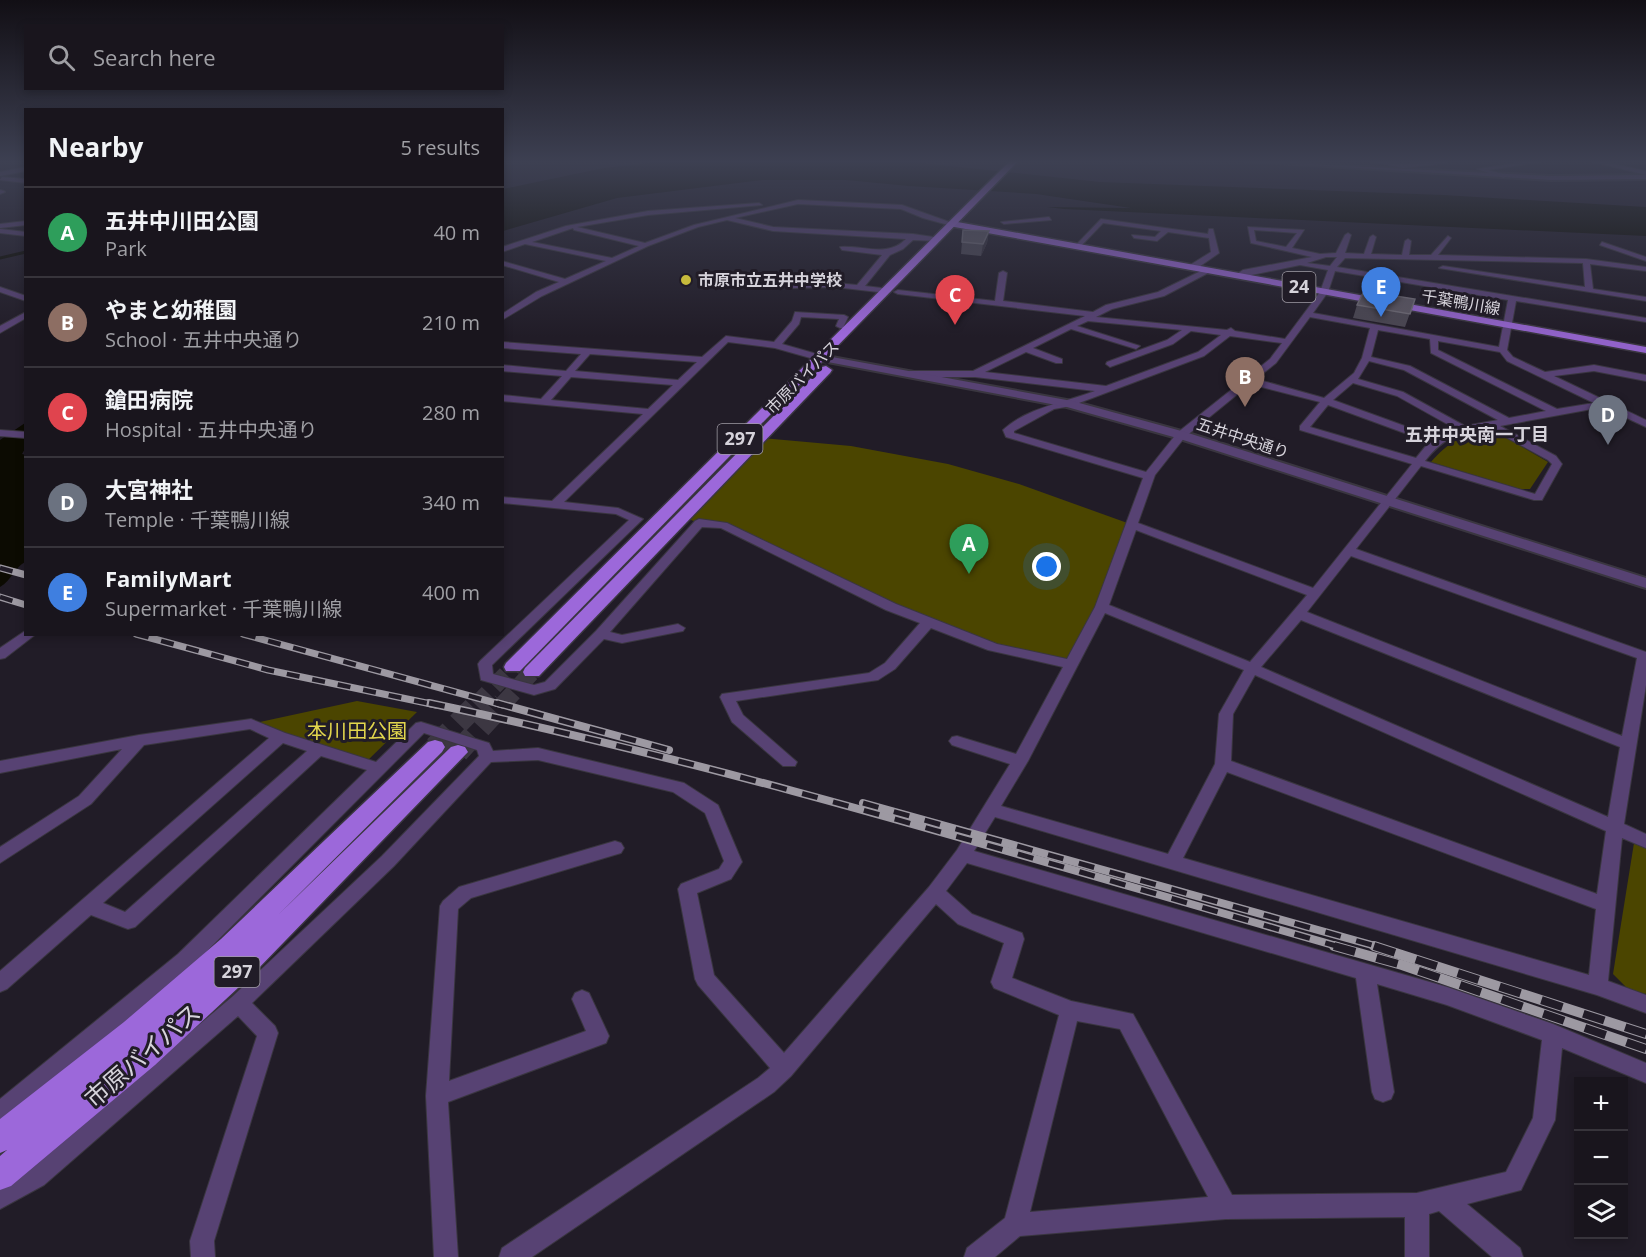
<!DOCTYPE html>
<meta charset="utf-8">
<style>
:root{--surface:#19151d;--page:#221e26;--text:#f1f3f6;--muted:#9f9fa4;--line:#37343b;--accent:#ea580c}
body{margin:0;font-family:"Open Sans","Noto Sans JP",sans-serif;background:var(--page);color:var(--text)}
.controls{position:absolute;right:18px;bottom:18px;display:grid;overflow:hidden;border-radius:0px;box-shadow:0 3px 9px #0003}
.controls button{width:54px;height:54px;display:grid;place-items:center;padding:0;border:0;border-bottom:2px solid var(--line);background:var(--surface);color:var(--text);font:30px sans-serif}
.you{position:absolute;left:1047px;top:567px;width:21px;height:21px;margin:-15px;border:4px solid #fff;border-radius:50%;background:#1a73e8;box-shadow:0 0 0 9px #1a73e833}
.badge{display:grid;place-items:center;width:39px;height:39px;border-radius:50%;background:var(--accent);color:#fff;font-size:20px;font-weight:700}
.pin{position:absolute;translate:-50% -50px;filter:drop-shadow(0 2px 3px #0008)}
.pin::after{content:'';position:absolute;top:32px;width:21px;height:18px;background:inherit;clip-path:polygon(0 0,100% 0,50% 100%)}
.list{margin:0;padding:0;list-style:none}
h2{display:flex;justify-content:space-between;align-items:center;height:78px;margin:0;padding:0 24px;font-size:26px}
h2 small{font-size:20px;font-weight:400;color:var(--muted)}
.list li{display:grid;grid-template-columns:39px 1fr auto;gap:18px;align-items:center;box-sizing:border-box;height:90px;padding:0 24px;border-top:2px solid var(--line)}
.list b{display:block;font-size:22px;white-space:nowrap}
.list p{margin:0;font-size:20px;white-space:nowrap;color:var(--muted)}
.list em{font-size:20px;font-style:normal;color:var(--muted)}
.icon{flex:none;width:33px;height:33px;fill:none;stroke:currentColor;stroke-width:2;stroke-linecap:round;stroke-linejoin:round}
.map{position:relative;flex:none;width:1646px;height:1257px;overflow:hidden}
.search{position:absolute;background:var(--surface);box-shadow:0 3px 9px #0003;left:24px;top:24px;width:480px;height:66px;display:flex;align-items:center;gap:15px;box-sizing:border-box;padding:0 21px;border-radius:0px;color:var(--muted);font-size:22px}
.panel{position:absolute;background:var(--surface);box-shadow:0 3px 9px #0003;left:24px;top:108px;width:480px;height:528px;border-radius:0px}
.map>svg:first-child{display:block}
</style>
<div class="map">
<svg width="1646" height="1257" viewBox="0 0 1646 1257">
<rect width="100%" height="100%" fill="#211c27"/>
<g fill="#4b4500">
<path d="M1486 430 1495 431 1548 462 1530 489H1520L1431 462C1447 443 1462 435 1486 430Z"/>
<path d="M761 438 851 446 948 464 1019 484 1133 525 1072 665 993 647 891 607 723 525 699 523 683 517Z"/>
<path d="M357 701 417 712 364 764 251 724Z"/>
<path d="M1634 843 1646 848V994L1628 989 1613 974Z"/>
</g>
<g fill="#0c0b02">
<path d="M667 161H903L1100 182 1443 195 1646 207V236L1064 209 1047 207 1131 208 1036 194 909 186 846 180H762L617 198 503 231V189L604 168Z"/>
<path d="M25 423V449L22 454 26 455 25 562C14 568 12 580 0 587V440Z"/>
</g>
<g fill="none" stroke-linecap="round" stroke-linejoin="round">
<path stroke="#0c0b02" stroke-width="3" d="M0 258 26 252"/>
<g stroke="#3c3742" stroke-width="17" stroke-dasharray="17 9" stroke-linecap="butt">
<path d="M476 705 513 667"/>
<path d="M502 705 532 672"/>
</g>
<g stroke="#3c3742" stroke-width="22" stroke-dasharray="22 11" stroke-linecap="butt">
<path d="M435 747 478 703"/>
<path d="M458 752 503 703"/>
</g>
<g stroke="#3a3640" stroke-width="2">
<g id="minor">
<path d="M1290 161H1296L1297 163 1292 164Z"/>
<path d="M1371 161 1403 164 1444 161 1447 163 1403 168Z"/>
<path d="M1529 161H1544L1488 170 1506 175 1504 178 1477 169Z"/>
<path d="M1590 161H1600L1646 171V175Z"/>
<path d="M26 167V171L0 176V172Z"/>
<path d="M2 177 26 179V183L0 180Z"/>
<path d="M0 190 4 191 5 192 0 194Z"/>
<path d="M798 200 902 205 955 224 952 226 923 218 901 209 798 204 735 218 773 227 913 234 940 238 938 241 913 240 903 249 890 255 865 286 890 289 891 291 887 293 835 287 792 288 788 286 792 284 835 283 857 285 882 255 842 250 840 247C864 245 887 258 906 239L773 231 727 220 698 227 648 246 542 296 502 320V314L536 292 559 282 502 265V261L565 279 606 261 525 244 502 252V247L566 226 648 211 759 203 762 205 648 215 577 227 645 243 694 225ZM573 228 574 230 639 246 612 258 532 242Z"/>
<path d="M1049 217 1051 220 1004 224 1001 222Z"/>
<path d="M1101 219 1208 234 1209 229H1213L1219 253 1196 269H1190V265L1211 252 1209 238 1168 232 1157 241 1134 238 1132 235 1155 237 1161 231 1103 223 1080 247H1076V245Z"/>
<path d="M26 221V225L0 228V224Z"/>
<path d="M1248 227 1304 230 1292 248 1320 254 1336 253 1345 235 1348 233 1351 235 1345 253 1364 254 1370 237 1373 235 1376 237 1371 254 1402 255 1405 241 1408 239 1411 241 1409 255H1431L1448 236 1451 238 1438 255 1586 259 1646 267V271L1590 264 1593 289 1646 297V301L1439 268 1443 266 1585 287 1583 263 1345 258 1337 267 1646 318V322L1516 301 1507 350 1513 357 1545 372 1594 365 1646 375V381L1594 371 1554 376 1646 420V427L1603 407 1500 426 1556 456 1562 464 1542 500H1534L1421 466 1356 549 1646 652V685L1624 824 1646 834V848L1622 838 1608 981 1646 995V1013L1597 995 995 817 974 851 1447 987 1553 1024 1646 1063V1083L1562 1048 1555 1120 1521 1190 1467 1204 1520 1248 1523 1257H1492L1439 1211 1429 1214V1257H1405V1217L1226 1219 1020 1236 995 1257H964L967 1248 1005 1218 1059 1015 994 988 991 982 1004 943 958 924 936 904 791 1076 774 1092 532 1257H499L502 1248 758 1078 770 1068 698 985 695 979 678 889 681 884 719 869 724 861 705 813 673 792 538 760 491 762 394 866 252 1003 275 1026 278 1033 214 1241 215 1257H191L190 1241 257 1036 238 1016 44 1185 0 1209V1184L28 1169 232 997 382 856 479 756 477 750 424 733 192 966 8 1121 0 1124V1099L178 954 367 770 321 756 135 927 128 929 91 915 7 989 0 992V971L269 738 250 729 144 745 91 804 0 863V847L79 796 122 749 0 773V761L139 735 251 719 285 733 376 762 416 723 421 722 489 743 493 751 538 748 684 783 718 805 742 862 731 879 697 893 714 975 784 1053 929 887 957 850 1010 764 952 745 949 741 952 737 957 736 1016 754 1063 667 988 650 931 628 895 669 878 680 736 701 743 715 797 762 795 766H783L732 722 720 697 722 694 869 673 885 663 920 623 886 610 721 528 702 527 610 632 622 635 678 624 685 628 683 631 622 643 604 639 555 689 534 695 481 680 478 664 480 661 629 520 616 514 502 503V497L552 501 643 414 502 401V395L541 399 562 376 502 371V365L566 371 581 354 502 348V342L702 357 726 336 774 342 792 321 795 312 844 315 848 317 843 328H840L836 326 839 319 801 317 799 324 782 344 824 356V360L821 361 775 348 728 342 564 502 618 508 643 519 492 665 493 674 534 685 545 682 596 631 695 521 699 519 727 523 896 604 997 644 1067 659 1095 607 1143 478 1006 437 1003 430C1026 408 1066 402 1095 391L975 377H910L905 374 910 371H973L1085 316 898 294 894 292 898 290 995 301 999 273 1003 271 1007 273 1003 301 1093 312 1106 305 1158 292 1207 268H1210V272L1164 296 1112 309 1096 317 1227 330 1231 328 1235 331 1285 339 1320 292 1328 270 1300 265 1237 278V274L1243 270 1312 257 1251 243ZM1254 230 1297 233 1286 247 1256 241ZM1326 257H1337L1330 266 1307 263ZM1335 271 1508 300 1499 347 1313 313 1328 292ZM1310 317 1370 328 1362 358 1354 373 1324 398 1256 379 1276 363ZM1088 321 1182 330 1167 340 1107 362 1106 364 1110 367 1173 344 1191 331 1221 335 1198 352 1106 386 985 372 1026 352 1056 363H1062V359L1033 348 1071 329 1136 349 1140 346 1077 326ZM1378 330 1430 339 1431 353 1546 411 1509 418 1410 366 1371 357ZM1230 336 1282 343 1270 359 1177 433 1146 472 1014 433V431L1054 409 1071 406 1204 356ZM1438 341 1500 352 1507 361 1594 403 1557 409 1438 350ZM590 354 697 362 678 380 575 371ZM1369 361 1404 370 1498 420 1465 426 1403 392 1358 379ZM571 377 673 385 648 409 551 400ZM1353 383 1397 396 1456 429 1435 437 1333 400ZM1250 384 1320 402 1300 426V430L1412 464 1313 588 1138 523 1155 475 1185 437ZM1328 405 1429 442 1416 458 1310 427ZM1489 428 1548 460 1552 464 1535 494 1425 461C1445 436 1458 433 1489 428ZM1136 530 1307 595 1250 662 1109 605ZM1351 556 1637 658 1622 736 1307 612ZM1105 613 1244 670 1219 714 1215 764 1168 854 1001 806 1028 761ZM1301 620 1620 747 1608 817 1261 667ZM1255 675 1606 831 1597 894 1231 761 1233 714ZM283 743 307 751 125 912 103 903ZM1227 772 1596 909 1589 975 1183 858ZM967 863 1356 978 1372 1092 1375 1099 1383 1102 1391 1099 1394 1092 1377 984 1447 1005 1542 1040 1533 1118 1506 1172 1417 1193 1232 1195 1133 1014 1071 1001 1012 978 1024 939 1022 933 972 914 946 891ZM1077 1021 1120 1029 1208 1197 1030 1212Z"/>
<path d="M0 229 26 232V236L0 233Z"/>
<path d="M1602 242 1646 257V261L1600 245Z"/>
<path d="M0 287 26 296V301L0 292Z"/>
<path d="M26 312V318L0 333V326Z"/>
<path d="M0 430 26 432V438L0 436Z"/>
<path d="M25 631 26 634H36L5 658 0 659V648Z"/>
<path d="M615 841 621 843 624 848 621 853 471 898 458 909 449 1081 586 1031 572 999 575 993 582 990 589 993 609 1036 606 1043 448 1102 458 1257H434L426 1096 440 906 443 901 459 887Z"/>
</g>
</g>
<g stroke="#3a3640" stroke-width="4">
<g id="tertiary">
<path d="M1246 161 1551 176 1646 175V179L1551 180Z"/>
<path d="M821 355 1072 401 1185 432 1646 578V588L1177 438 1067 407 817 360 816 358Z"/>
</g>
</g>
<g stroke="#3a3640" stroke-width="3">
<path id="primary" d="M952 221 1646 347V353L949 226 948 224Z"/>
</g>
<g stroke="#3a3640" stroke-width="3">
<g id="trunk">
<path d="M1010 161H1018L520 671H506L504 667 506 663Z"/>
<path d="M826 366 832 370 830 373 539 676H525L523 672 525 668 822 367Z"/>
<path d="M435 740 442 742 445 747 442 752 277 916 451 747 458 745 465 747 468 752 253 974 155 1065 11 1186 0 1190V1156L7 1150 0 1153V1119L124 1022 221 939 428 742Z"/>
</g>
</g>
<use href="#minor" fill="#574273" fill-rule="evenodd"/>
<use href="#tertiary" fill="#574273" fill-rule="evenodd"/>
<use href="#primary" fill="#9162c9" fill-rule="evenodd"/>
<use href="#trunk" fill="#9c68da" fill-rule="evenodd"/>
<g stroke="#9d99a2" stroke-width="7">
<g id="rail-far2">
<path d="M0 568 26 575"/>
<path d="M0 597 26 605"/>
<path d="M136 634 268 670 436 705"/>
<path d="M243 634 503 705"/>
</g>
</g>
<g stroke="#9d99a2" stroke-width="8">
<g id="rail-far1">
<path d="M429 703C737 767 1038 861 1340 947"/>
<path d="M497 703 669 750"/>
<path d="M863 803 1379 947"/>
</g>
</g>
<g stroke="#9d99a2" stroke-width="10">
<g id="rail">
<path d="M1334 946 1402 965 1646 1049"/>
<path d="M1374 946 1646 1034"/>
</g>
</g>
<use href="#rail-far2" stroke="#211c27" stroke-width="4.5" stroke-dasharray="13" stroke-linecap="butt"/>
<use href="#rail-far1" stroke="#211c27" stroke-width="5" stroke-dasharray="16" stroke-linecap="butt"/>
<use href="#rail" stroke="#211c27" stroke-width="8" stroke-dasharray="22" stroke-linecap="butt"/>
</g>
<g fill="#4a4651">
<path d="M963 230 989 231 987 243 981 256 961 254Z"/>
<path d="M1415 299 1405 327 1353 318 1357 305Z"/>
</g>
<path fill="#342f3a" d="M989 231 987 243 981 256 983 244Z"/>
<g fill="#5a5560" stroke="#6d6973" stroke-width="1.5">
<path d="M963 230 989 231 983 244 962 242Z"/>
<path d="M1364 291 1415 299 1410 314 1357 305Z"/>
</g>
<linearGradient id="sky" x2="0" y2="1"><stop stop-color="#120f15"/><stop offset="0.48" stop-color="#3d4052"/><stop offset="1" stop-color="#3d4052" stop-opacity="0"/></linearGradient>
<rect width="1646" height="337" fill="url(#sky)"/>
<circle fill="#c7bb3c" stroke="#211c27" stroke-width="2" cx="686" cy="280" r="6"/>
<g text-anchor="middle" stroke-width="6" stroke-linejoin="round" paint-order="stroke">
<g font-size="16" font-weight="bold" fill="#d6d3db" stroke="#211c27" text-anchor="start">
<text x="698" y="286">市原市立五井中学校</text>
</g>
<g font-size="16" fill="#d6d3db" stroke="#211c27">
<text transform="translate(1461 302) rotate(10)" y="6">千葉鴨川線</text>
<text transform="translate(802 377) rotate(-45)" y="6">市原バイパス</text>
<text transform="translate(1243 438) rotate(18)" y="6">五井中央通り</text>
</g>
<g fill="#211c27" stroke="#a09ca5" stroke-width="1.5">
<rect x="1282.5" y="272" width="33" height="30" rx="4.5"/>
<rect x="717.5" y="424" width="45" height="30" rx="4.5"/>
<rect x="214.5" y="957" width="45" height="30" rx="4.5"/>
</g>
<g font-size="18" font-weight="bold" fill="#d6d3db">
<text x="1299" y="293">24</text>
<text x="740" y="445">297</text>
<text x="237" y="978">297</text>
</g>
<g font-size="18" font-weight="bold" fill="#d6d3db" stroke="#211c27">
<text x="1477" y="441">五井中央南一丁目</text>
</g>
<g font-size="20" fill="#e2d64d" stroke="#211c27">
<text x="357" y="738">本川田公園</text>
</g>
<g font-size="24" fill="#d6d3db" stroke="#211c27">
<text transform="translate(143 1056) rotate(-41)" y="8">市原バイパス</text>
</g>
</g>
</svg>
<div class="controls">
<button>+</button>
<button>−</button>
<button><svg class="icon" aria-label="layers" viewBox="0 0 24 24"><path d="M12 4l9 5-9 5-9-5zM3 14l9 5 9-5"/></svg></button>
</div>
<div class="you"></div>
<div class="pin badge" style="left:969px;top:574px;background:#2e9e5b">A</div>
<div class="pin badge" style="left:1245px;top:407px;background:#8d6e63">B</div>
<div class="pin badge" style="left:955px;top:325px;background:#e0444e">C</div>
<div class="pin badge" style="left:1608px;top:445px;background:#6b7280">D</div>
<div class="pin badge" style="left:1381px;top:317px;background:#3f7fe0">E</div>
<div class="search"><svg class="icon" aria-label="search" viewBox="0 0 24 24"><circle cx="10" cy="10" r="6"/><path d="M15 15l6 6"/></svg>Search here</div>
<section class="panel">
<h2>Nearby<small>5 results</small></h2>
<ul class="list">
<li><span class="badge" style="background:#2e9e5b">A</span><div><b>五井中川田公園</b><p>Park</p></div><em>40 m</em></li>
<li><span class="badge" style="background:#8d6e63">B</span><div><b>やまと幼稚園</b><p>School · 五井中央通り</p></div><em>210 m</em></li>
<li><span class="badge" style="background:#e0444e">C</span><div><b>鎗田病院</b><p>Hospital · 五井中央通り</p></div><em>280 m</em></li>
<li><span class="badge" style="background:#6b7280">D</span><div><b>大宮神社</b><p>Temple · 千葉鴨川線</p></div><em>340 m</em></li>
<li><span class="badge" style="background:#3f7fe0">E</span><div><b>FamilyMart</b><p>Supermarket · 千葉鴨川線</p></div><em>400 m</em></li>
</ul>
</section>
</div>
